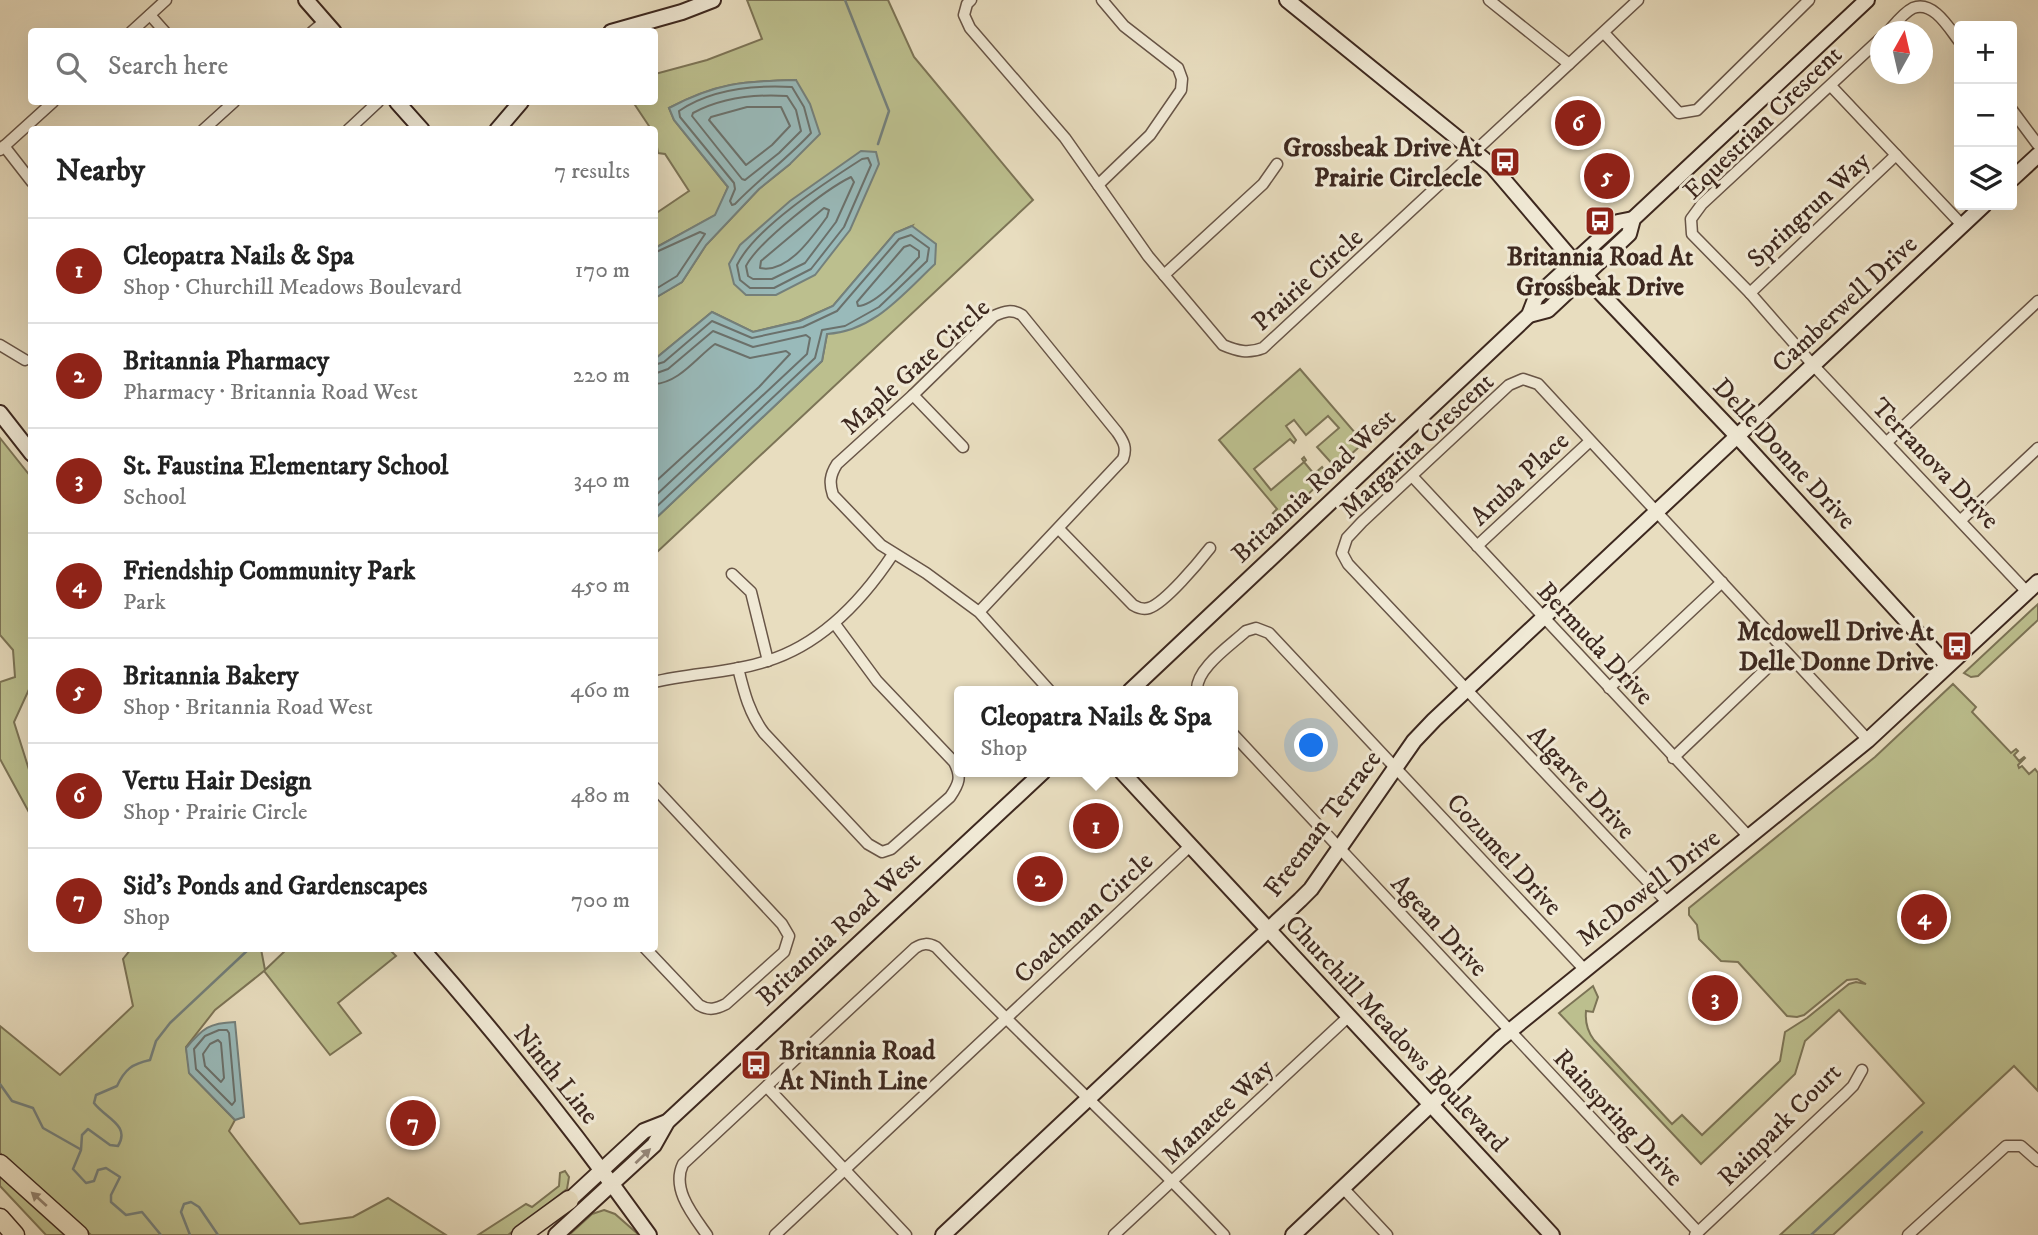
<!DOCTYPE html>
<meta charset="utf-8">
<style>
:root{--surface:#fff;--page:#f6f6f6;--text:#222;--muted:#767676;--line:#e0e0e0;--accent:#8f2418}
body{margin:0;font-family:"IM FELL DW Pica",serif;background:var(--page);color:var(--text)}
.controls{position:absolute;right:21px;top:21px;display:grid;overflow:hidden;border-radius:7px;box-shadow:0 7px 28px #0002}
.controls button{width:63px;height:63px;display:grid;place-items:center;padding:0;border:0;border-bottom:2px solid var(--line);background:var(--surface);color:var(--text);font:35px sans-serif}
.compass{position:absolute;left:1870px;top:21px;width:63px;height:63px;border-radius:50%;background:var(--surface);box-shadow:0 7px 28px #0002;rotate:8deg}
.you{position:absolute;left:1312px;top:746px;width:24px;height:24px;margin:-18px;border:5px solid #fff;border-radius:50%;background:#1a73e8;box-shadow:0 0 0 10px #1a73e833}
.badge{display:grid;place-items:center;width:46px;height:46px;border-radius:50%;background:var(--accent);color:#fff;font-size:23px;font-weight:700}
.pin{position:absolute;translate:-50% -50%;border:4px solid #fff;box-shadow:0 2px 7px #0006}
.popup{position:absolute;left:954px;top:686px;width:284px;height:91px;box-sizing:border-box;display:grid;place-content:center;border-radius:7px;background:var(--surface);filter:drop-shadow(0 2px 5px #0005);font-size:23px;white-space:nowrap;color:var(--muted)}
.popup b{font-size:26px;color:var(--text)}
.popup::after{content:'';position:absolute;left:50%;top:100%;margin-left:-14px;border:14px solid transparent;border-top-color:var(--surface)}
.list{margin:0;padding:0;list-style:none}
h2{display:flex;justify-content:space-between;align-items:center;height:91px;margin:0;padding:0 28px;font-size:30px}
h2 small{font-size:23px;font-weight:400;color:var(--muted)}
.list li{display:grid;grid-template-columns:46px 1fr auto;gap:21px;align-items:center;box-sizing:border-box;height:105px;padding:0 28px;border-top:2px solid var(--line)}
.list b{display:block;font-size:26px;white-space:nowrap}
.list p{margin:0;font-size:23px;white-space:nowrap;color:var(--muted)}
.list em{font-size:23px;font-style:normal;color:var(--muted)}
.icon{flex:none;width:38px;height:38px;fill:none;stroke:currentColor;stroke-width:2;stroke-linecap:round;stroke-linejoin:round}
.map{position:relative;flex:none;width:2038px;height:1235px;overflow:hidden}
.search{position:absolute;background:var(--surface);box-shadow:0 7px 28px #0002;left:28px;top:28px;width:630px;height:77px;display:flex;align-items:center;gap:18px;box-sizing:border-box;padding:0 24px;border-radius:7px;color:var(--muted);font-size:26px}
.panel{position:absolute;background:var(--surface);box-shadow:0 7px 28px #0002;left:28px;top:126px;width:630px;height:826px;border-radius:7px}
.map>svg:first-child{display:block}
</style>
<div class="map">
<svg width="2038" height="1235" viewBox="0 0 2038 1235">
<rect width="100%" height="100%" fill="#e8ddbf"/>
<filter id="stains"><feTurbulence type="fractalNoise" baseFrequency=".00286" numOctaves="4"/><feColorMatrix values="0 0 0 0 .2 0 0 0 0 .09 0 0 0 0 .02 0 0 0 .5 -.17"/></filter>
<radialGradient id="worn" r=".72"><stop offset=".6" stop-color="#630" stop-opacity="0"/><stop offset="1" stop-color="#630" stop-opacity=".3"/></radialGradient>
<g fill="#bcbf8e" stroke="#7c7456" stroke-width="2">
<path d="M747 0H888L914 57 1033 200 655 554V519L822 361 827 334 912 226 895 233 833 306 799 321 753 332 712 312 655 359V298L682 282 706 245 759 189 790 164 796 80C744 81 717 83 669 108L674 120 728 187 716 215 655 248V214L689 191 665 154 658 153 654 130 651 129 633 102H654L655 74 707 60 762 39Z"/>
<path d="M1300 369 1356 434 1359 432 1362 436 1366 432 1371 436 1336 468 1317 447 1339 428 1328 416 1306 435 1294 420 1286 426 1296 440 1294 443 1290 439 1254 469 1271 490 1304 462 1302 459 1304 457 1306 460 1304 462 1314 474 1322 467 1328 475 1293 509 1278 516 1273 513 1277 509 1219 440Z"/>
<path d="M0 438 31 477V685L14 722 31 776V816L0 759V682L15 677 13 650 0 635Z"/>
<path d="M2038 604V620L1978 676 1971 677 1964 673Z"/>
<path d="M1953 684 1976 707 1972 712 2011 753 2016 749 2018 751 2014 755 2019 761 2024 757 2025 758 2018 765 2019 768 2022 766 2029 774 2035 769 2038 773V1091L2014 1066 1833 1235H1780L1924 1103 1839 1010 1805 1041 1795 1074 1701 1164 1559 1013 1593 986 1598 997 1593 1012 1586 1011C1585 1022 1587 1031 1594 1040L1672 1124 1682 1115 1702 1135 1780 1061 1785 1032 1807 1018 1849 984 1856 982 1866 984 1857 979 1847 980 1804 1015 1797 1017 1787 1016 1738 962 1721 961 1699 939 1697 925 1689 915V908L1875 757Z"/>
<path d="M131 949H261L265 970 287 949H389L396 956 338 1003 361 1033 330 1055 264 971 215 1010 186 1047 190 1074 235 1120 229 1131 300 1224 353 1217 388 1198 446 1235H91L0 1153V1026L60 1075 133 1006 123 959Z"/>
<path d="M0 1171 71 1235H46L0 1186Z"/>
<path d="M565 1171 569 1177 567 1189 508 1235H478L526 1204 532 1207 559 1186 560 1173Z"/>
<path d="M604 1210 615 1214 639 1235H569L592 1214Z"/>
</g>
<g fill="#99baba" stroke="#74807c" stroke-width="2">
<path d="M796 80 810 104 820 134 790 164 759 189 706 245 682 282 655 298V248L715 215 728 187 674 120 669 108C716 83 743 81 796 80Z"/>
<path d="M861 151 876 152 879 164 850 230 815 275 776 295H746L734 284 729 264 740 245 790 201Z"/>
<path d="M912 226 936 244 935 264C902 295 874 331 827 334L822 361 655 519V359L712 312 753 332 800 321 833 306 895 233Z"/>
<path d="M235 1022 244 1117 235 1120 189 1073 186 1048C203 1028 209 1023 235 1022Z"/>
</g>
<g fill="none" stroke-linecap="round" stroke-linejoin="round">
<g stroke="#6b716c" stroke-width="2">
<path d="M792 87 804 107 811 133C787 159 759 179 735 204L732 205 730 201 735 189 734 183 680 117 679 111C711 89 754 85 792 87Z"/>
<path d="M787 96 796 110 801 131 779 153 745 180 742 179 692 116 693 113C721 98 756 94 787 96Z"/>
<path d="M747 107H781L790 126 772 145 746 165 709 120 711 117Z"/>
<path d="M868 158 871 165 844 227 811 269 774 288H750L740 280 737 265C755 228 826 182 862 159Z"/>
<path d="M851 177 854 182 836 222 805 263 772 279H753L748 276 746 266C758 242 826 189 851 177Z"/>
<path d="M824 208 829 210 827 217C813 236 788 274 760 268L761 261Z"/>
<path d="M910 245 919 251V257C905 271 877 305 858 306L857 302 904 247Z"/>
<path d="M654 253 700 232 705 234 677 276 654 290"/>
<path d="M654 365 664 362 712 321 752 338 803 327 837 311 899 239 911 235 929 248 927 261 879 307 845 326 822 330 815 358 654 509"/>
<path d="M654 374 668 369 713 331 753 347 806 335 810 338 807 354 654 497"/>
<path d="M654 384C679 383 697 357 715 344L750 358 786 351 790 354 759 387 654 483"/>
<path d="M219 1030H227L229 1033 235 1101 232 1105 196 1069 194 1049 205 1036Z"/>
<path d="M218 1040 221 1043 224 1078 221 1082 205 1066 203 1054 210 1044Z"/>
</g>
<g stroke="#74807c" stroke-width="2.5">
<path d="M845 0 889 111 878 144"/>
<path d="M0 1084 12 1101 33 1108 43 1128 80 1149"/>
<path d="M161 1235 142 1212 126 1215 111 1202V1195L120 1177 106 1168 98 1170 94 1181 86 1183 73 1169 81 1150 82 1135 88 1129 110 1145 118 1146C131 1125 105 1118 94 1103L96 1095 117 1086C125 1069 132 1064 150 1060L156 1041 170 1023 250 948"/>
<path d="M190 1235 181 1212 184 1204 191 1202 199 1207 218 1235"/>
<path d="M1811 1235 1922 1132"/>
</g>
<g stroke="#685547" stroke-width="13">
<g id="street">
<path d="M971 0 967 4 964 15 970 28 1065 138 1148 256 1223 345C1237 351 1248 354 1263 348L1638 0"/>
<path d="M1489 0 1569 64"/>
<path d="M150 15 165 32"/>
<path d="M131 32 166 0"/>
<path d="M312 32 325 21"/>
<path d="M1888 32C1895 24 1903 13 1913 8 1933 0 1949 28 1959 41"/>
<path d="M1604 33 1679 113 1697 110 1809 0"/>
<path d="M1881 38 1702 204 1691 219 1692 234 1750 293 1813 365 2027 592"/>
<path d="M1831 86 1962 225"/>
<path d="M2012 110 2038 145"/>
<path d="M203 130 234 102"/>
<path d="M348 130 378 102"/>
<path d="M4 146 32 182"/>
<path d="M0 150 53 102"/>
<path d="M1098 185 1150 135 1181 90 1182 79 1178 68 1124 26 1102 0"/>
<path d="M1164 275 1263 184 1277 164"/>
<path d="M1750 293 1896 155"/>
<path d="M0 345 25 360"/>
<path d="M913 395 963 447"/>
<path d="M1887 442 2038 301"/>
<path d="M1412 476 1750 838"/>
<path d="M1961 520 2038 448"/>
<path d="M1059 529 1133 605C1138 608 1143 610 1149 608 1165 603 1199 562 1210 548"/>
<path d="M1477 546 1589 442"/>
<path d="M732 574 751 592 768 661"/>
<path d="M979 612 1123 459C1127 448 1124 442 1117 432L1022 315C1012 309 1005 311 994 316L913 395 837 464C830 475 829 483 833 495L881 545 926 573 979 612 1050 691"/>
<path d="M738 668C744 692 749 713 764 733L868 844 882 852 891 849 950 797C959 784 962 777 954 762L877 681 835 624"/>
<path d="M654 682C691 673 731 673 767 661 822 644 862 601 893 554"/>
<path d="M1609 688 1722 582"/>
<path d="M1197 691C1195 669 1231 645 1246 631L1256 628 1269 633 1584 969"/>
<path d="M1232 733 1698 1232"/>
<path d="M1673 758 1785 651"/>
<path d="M1668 903 1348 564 1342 553 1347 538 1362 522 1509 385 1523 379 1538 384 1868 740"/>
<path d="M645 948 699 1005C709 1011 716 1009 726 1004L784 952 789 936 782 924 654 787"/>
<path d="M767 1087 906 1235"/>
<path d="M1343 1188 1387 1235"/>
<path d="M707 1235C693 1215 671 1189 683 1164L915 948C923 943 928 943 936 947 1030 1046 1131 1136 1224 1235"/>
<path d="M775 1235 1189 847"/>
<path d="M1114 1235 1348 1017"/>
<path d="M1695 1235 1845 1094 1853 1086 1862 1070"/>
<path d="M1908 1235 2006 1146H2021L2038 1161"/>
</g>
</g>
<g stroke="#3d281f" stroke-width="18">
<g id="secondary">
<path d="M306 0 334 32"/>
<path d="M1287 0 1492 166 1598 290 1737 436 1947 665"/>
<path d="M611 32 682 12 713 0"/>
<path d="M397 102 422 130"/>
<path d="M497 130 521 102"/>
<path d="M2012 179 2038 155"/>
<path d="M1529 315 1548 310 1629 234 1633 219 1867 0"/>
<path d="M0 413 32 454"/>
<path d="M1130 691 1529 315 1536 297 1573 263 1618 222 1633 219"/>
<path d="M1122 772 1552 1235"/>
<path d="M421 948C502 1040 578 1136 649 1235"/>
<path d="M563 1206 644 1131 667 1122"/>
<path d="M556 1235 654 1145 667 1122 1043 772"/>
<path d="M943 1235 1300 900 1311 889 1414 741 1434 720 1984 205"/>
<path d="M1293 1235 1500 1039 1868 740 2038 582"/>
</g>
</g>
<g stroke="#3d281f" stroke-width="21">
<g id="highway">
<path d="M0 1164 79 1235"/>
<path d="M0 1218 15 1235"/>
<path d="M521 1235 569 1200"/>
</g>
</g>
<use href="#street" stroke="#f0e9d5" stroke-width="10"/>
<use href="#secondary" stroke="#f0e9d5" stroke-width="14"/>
<use href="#highway" stroke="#e8ddbf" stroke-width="18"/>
</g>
<defs><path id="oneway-solid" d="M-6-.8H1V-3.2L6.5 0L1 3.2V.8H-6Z" transform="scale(1.75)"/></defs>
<use fill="#96887a" href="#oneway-solid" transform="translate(643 1156) rotate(-44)"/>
<use fill="#92826f" href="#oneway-solid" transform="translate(39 1199) rotate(-138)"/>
<defs>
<g id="bus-square" transform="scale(1.575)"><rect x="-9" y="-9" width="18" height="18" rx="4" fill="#8f2418" stroke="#f0e9d5"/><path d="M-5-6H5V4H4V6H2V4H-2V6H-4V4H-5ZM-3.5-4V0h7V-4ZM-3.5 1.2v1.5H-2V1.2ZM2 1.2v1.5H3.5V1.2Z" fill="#fff"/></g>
</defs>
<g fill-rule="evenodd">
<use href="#bus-square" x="1505" y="162"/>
<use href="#bus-square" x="1600" y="221"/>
<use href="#bus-square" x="1957" y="646"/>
<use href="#bus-square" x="756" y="1065"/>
</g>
<g text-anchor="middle" stroke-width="6" stroke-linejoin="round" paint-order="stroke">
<g font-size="26" fill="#3d281f" stroke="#f0e9d5">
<text transform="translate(1762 122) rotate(-44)" y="9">Equestrian Crescent</text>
<text transform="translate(1808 209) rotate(-43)" y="9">Springrun Way</text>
<text transform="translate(1307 279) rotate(-42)" y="9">Prairie Circle</text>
<text transform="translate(1844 303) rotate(-43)" y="9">Camberwell Drive</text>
<text transform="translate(915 366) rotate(-42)" y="9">Maple Gate Circle</text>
<text transform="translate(1416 445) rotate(-43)" y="9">Margarita Crescent</text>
<text transform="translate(1785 453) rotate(47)" y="9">Delle Donne Drive</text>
<text transform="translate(1936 463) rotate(46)" y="9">Terranova Drive</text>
<text transform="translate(1519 478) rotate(-43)" y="9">Aruba Place</text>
<text transform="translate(1313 485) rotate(-43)" y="9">Britannia Road West</text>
<text transform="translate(1596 643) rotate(47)" y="9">Bermuda Drive</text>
<text transform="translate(1582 782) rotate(47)" y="9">Algarve Drive</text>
<text transform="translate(1322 823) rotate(-53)" y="9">Freeman Terrace</text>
<text transform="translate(1505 854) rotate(47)" y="9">Cozumel Drive</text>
<text transform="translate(1648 887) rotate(-38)" y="9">McDowell Drive</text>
<text transform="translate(1083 917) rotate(-43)" y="9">Coachman Circle</text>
<text transform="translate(1440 925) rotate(47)" y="9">Agean Drive</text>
<text transform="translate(838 928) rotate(-43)" y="9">Britannia Road West</text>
<text transform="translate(1397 1033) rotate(47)" y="9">Churchill Meadows Boulevard</text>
<text transform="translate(557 1074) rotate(51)" y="9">Ninth Line</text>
<text transform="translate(1217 1111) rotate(-43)" y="9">Manatee Way</text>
<text transform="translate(1619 1117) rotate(47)" y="9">Rainspring Drive</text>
<text transform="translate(1779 1124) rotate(-45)" y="9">Rainpark Court</text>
</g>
<g font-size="26" font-weight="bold" fill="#3d281f" stroke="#f0e9d5" text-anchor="end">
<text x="1482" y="156">Grossbeak Drive At<tspan x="1482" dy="30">Prairie Circlecle</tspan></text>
<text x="1600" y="265" text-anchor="middle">Britannia Road At<tspan x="1600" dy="30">Grossbeak Drive</tspan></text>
<text x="1934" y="640">Mcdowell Drive At<tspan x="1934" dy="30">Delle Donne Drive</tspan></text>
<text x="779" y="1059" text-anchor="start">Britannia Road<tspan x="779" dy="30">At Ninth Line</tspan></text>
</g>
</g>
<rect width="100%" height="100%" filter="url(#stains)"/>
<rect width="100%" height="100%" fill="url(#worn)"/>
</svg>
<div class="controls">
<button>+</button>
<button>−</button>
<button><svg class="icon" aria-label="layers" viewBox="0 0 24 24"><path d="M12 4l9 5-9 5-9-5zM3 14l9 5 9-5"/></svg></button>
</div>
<svg class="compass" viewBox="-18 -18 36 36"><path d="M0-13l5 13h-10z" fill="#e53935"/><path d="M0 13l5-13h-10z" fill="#767676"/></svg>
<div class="you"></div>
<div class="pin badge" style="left:1096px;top:826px">1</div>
<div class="popup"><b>Cleopatra Nails &amp; Spa</b>Shop</div>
<div class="pin badge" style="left:1040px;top:879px">2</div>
<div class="pin badge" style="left:1715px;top:998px">3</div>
<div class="pin badge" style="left:1924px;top:917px">4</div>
<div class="pin badge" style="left:1607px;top:176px">5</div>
<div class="pin badge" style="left:1578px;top:123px">6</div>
<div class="pin badge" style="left:413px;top:1123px">7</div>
<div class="search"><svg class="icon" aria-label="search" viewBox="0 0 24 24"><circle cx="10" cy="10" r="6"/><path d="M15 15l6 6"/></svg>Search here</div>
<section class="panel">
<h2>Nearby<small>7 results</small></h2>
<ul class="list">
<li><span class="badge">1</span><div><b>Cleopatra Nails &amp; Spa</b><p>Shop · Churchill Meadows Boulevard</p></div><em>170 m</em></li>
<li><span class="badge">2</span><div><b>Britannia Pharmacy</b><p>Pharmacy · Britannia Road West</p></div><em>220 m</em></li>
<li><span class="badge">3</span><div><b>St. Faustina Elementary School</b><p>School</p></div><em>340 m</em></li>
<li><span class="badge">4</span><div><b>Friendship Community Park</b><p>Park</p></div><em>450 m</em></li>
<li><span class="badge">5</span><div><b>Britannia Bakery</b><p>Shop · Britannia Road West</p></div><em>460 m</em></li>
<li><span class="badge">6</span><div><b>Vertu Hair Design</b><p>Shop · Prairie Circle</p></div><em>480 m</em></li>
<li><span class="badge">7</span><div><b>Sid's Ponds and Gardenscapes</b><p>Shop</p></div><em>700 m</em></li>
</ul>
</section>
</div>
